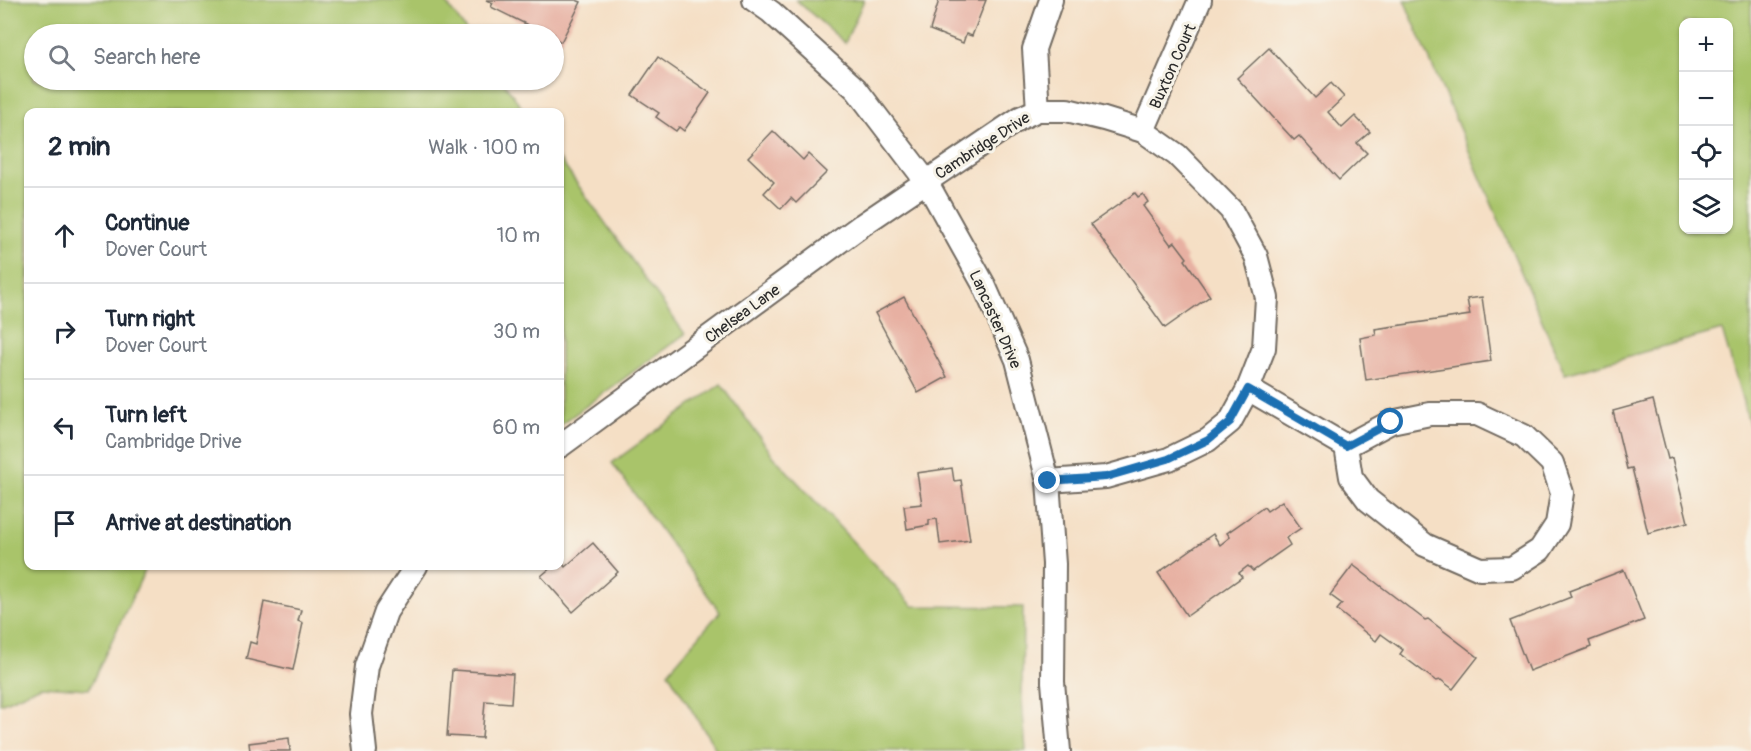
<!DOCTYPE html>
<meta charset="utf-8">
<style>
:root{--surface:#fff;--page:#f6f6f7;--text:#1f2937;--muted:#747a83;--line:#e0e1e3}
body{margin:0;font-family:Pangolin,sans-serif;background:var(--page);color:var(--text)}
.controls{position:absolute;right:18px;top:18px;display:grid;overflow:hidden;border-radius:12px;box-shadow:0 2px 4px #0004}
.controls button{width:54px;height:54px;display:grid;place-items:center;padding:0;border:0;border-bottom:2px solid var(--line);background:var(--surface);color:var(--text);font:30px sans-serif}
.stop{position:absolute;width:18px;height:18px;margin:-14px;border:4px solid #1f6fb2;border-radius:50%;background:#fff}
.stop.end{background:#1f6fb2;border-color:#fff;box-shadow:0 2px 6px #0008}
.list{margin:0;padding:0;list-style:none}
h2{display:flex;justify-content:space-between;align-items:center;height:78px;margin:0;padding:0 24px;font-size:26px}
h2 small{font-size:20px;font-weight:400;color:var(--muted)}
.list li{display:grid;grid-template-columns:39px 1fr auto;gap:18px;align-items:center;box-sizing:border-box;height:96px;padding:0 24px;border-top:2px solid var(--line)}
.list b{display:block;font-size:22px;white-space:nowrap}
.list p{margin:0;font-size:20px;white-space:nowrap;color:var(--muted)}
.list em{font-size:20px;font-style:normal;color:var(--muted)}
.icon{flex:none;width:33px;height:33px;fill:none;stroke:currentColor;stroke-width:2;stroke-linecap:round;stroke-linejoin:round}
.map{position:relative;flex:none;width:1751px;height:751px;overflow:hidden}
.search{position:absolute;background:var(--surface);box-shadow:0 2px 4px #0004;left:24px;top:24px;width:540px;height:66px;display:flex;align-items:center;gap:15px;box-sizing:border-box;padding:0 21px;border-radius:33px;color:var(--muted);font-size:22px}
.panel{position:absolute;background:var(--surface);box-shadow:0 2px 4px #0004;left:24px;top:108px;width:540px;height:462px;border-radius:12px}
.map>svg:first-child{display:block}
</style>
<div class="map">
<svg width="1751" height="751" viewBox="0 0 1751 751">
<rect width="100%" height="100%" fill="#f7f3e8"/>
<filter id="ink" filterUnits="userSpaceOnUse"><feTurbulence type="fractalNoise" baseFrequency=".0167" numOctaves="2"/><feDisplacementMap in="SourceGraphic" scale="12" xChannelSelector="R" yChannelSelector="G"/><feConvolveMatrix kernelMatrix="1 2 1 2 8 2 1 2 1" color-interpolation-filters="sRGB"/></filter>
<filter id="wash" filterUnits="userSpaceOnUse"><feTurbulence type="fractalNoise" baseFrequency=".008" numOctaves="4" result="noise"/><feDisplacementMap in="SourceGraphic" scale="24" xChannelSelector="R" yChannelSelector="G"/><feGaussianBlur stdDeviation="1.35" result="paint"/><feColorMatrix in="noise" values="0 0 0 0 0 0 0 0 0 0 0 0 0 0 0 0 0 1.4 0 .05"/><feComposite in="paint" operator="in"/></filter>
<g filter="url(#wash)">
<rect width="100%" height="100%" fill="#f5dfc5"/>
<g fill="#a9c46a" stroke="#6a784a" stroke-width="1.5" fill-rule="evenodd">
<path d="M0 0H444L469 34H34V80H502L525 112H28V566H147L89 689 41 686 0 704Z"/>
<path d="M796 0H864L845 43Z"/>
<path d="M1404 0H1751V429L1722 330 1565 374ZM1728 22V230H1684V22Z"/>
<path d="M560 160 685 334 560 425Z"/>
<path d="M721 384 774 457 913 606 1023 607 1022 700 1026 751H717L668 672 720 612 612 463Z"/>
</g>
<g id="blocks">
<g fill="#e7b0a2">
<path d="M486 0H576L581 2 561 42 554 38V34H546L491 7 493 3Z"/>
<path d="M939 0H986L972 36 966 34 963 43 930 30Z"/>
<path d="M1269 48 1315 98 1331 83 1344 97 1328 112 1342 128 1355 116 1370 132 1357 143 1367 153 1339 180 1299 136 1294 140 1237 78Z"/>
<path d="M658 57 710 93 684 131 679 127 676 131 656 117 659 113 632 95Z"/>
<path d="M773 131 803 160 808 154 827 172 796 203 791 198 781 209 764 193 774 182 748 157Z"/>
<path d="M1135 193 1138 197 1143 194 1148 202 1143 206 1171 245 1175 242 1187 258 1185 260 1210 296 1165 328 1091 224Z"/>
<path d="M904 297 947 377 918 393 875 313Z"/>
<path d="M1482 297 1491 361 1366 380 1360 338 1376 335 1375 329 1470 315 1467 299Z"/>
<path d="M1653 400 1668 459 1672 458 1688 522 1648 533 1632 468 1627 469 1613 411Z"/>
<path d="M952 468 954 481 961 480 970 540 940 544 937 519 929 520V525L907 529 904 506 922 504 917 473Z"/>
<path d="M1282 501 1301 528 1286 538 1290 545 1253 571 1248 566 1239 573 1242 577 1187 616 1158 573 1213 534 1220 545 1230 537 1227 533 1264 507 1267 511Z"/>
<path d="M593 543 618 572 573 612 541 576 553 566H560V560L565 567Z"/>
<path d="M1353 565 1425 620 1428 619 1478 657 1453 689 1441 680 1436 681 1400 654 1403 650 1381 634 1376 641 1337 610 1342 604 1330 595Z"/>
<path d="M1624 570 1644 620 1589 641 1591 647 1529 671 1510 621 1571 597 1569 591Z"/>
<path d="M264 602 301 610 298 621 303 623 293 670 246 659 250 642 256 644Z"/>
<path d="M452 670 513 674 511 703 485 701 482 738 447 736Z"/>
<path d="M289 738 290 751H250L249 743Z"/>
</g>
</g>
</g>
<g filter="url(#ink)">
<use href="#blocks" fill-opacity="0" stroke="#726a61" stroke-width="1.5"/>
<g fill="none" stroke-linecap="round" stroke-linejoin="round">
<g stroke="#726a61" stroke-width="26">
<g id="street">
<path d="M754 0 771 12 856 89 926 181 984 285 1017 360 1048 481 1054 564 1053 682 1059 751"/>
<path d="M1038 110 1034 49 1051 0"/>
<path d="M1143 131 1200 0"/>
<path d="M1248 389 1346 446 1351 477 1368 500 1425 545 1480 569 1512 568 1540 550 1557 524 1562 493 1552 463 1524 436 1477 414H1430L1391 422 1346 446"/>
<path d="M560 446 862 225 1020 118 1038 110H1067L1104 119 1143 131 1177 155 1231 210 1256 256 1267 298 1264 348 1248 389 1230 422 1208 440 1169 459 1106 477 1048 481"/>
<path d="M365 751 361 714 367 666 386 612 416 566"/>
</g>
</g>
<use href="#street" stroke="#fff" stroke-width="22"/>
</g>
</g>
<g fill="none" stroke-linecap="round" stroke-linejoin="round" filter="url(#ink)">
<path stroke="#1f6fb2" stroke-width="8" d="M1048 481 1106 477 1168 459 1208 440 1230 422 1248 389 1346 446 1391 422"/>
</g>
<g text-anchor="middle" stroke-width="6" stroke-linejoin="round" paint-order="stroke">
<g font-size="16" fill="#2b2b2b" stroke="#f7f3e8">
<text transform="translate(1172 66) rotate(-66)" y="6">Buxton Court</text>
<text transform="translate(982 145) rotate(-33)" y="6">Cambridge Drive</text>
<text transform="translate(742 313) rotate(-36)" y="6">Chelsea Lane</text>
<text transform="translate(996 319) rotate(66)" y="6">Lancaster Drive</text>
</g>
</g>
</svg>
<div class="controls">
<button>+</button>
<button>−</button>
<button><svg class="icon" aria-label="locate" viewBox="0 0 24 24"><circle cx="12" cy="12" r="6"/><path d="M12 2v4M12 18v4M2 12h4M18 12h4"/></svg></button>
<button><svg class="icon" aria-label="layers" viewBox="0 0 24 24"><path d="M12 4l9 5-9 5-9-5zM3 14l9 5 9-5"/></svg></button>
</div>
<div class="stop" style="left:1391px;top:422px"></div>
<div class="stop end" style="left:1048px;top:481px"></div>
<div class="search"><svg class="icon" aria-label="search" viewBox="0 0 24 24"><circle cx="10" cy="10" r="6"/><path d="M15 15l6 6"/></svg>Search here</div>
<section class="panel">
<h2>2 min<small>Walk · 100 m</small></h2>
<ul class="list">
<li><svg class="icon" aria-label="ahead" viewBox="0 0 24 24"><path d="M12 20V5M6 11l6-6 6 6"/></svg><div><b>Continue</b><p>Dover Court</p></div><em>10 m</em></li>
<li><svg class="icon" aria-label="right" viewBox="0 0 24 24"><path d="M7 20v-9h11M14 6l5 5-5 5"/></svg><div><b>Turn right</b><p>Dover Court</p></div><em>30 m</em></li>
<li><svg class="icon" aria-label="left" viewBox="0 0 24 24"><path d="M17 20v-9H6M10 6l-5 5 5 5"/></svg><div><b>Turn left</b><p>Cambridge Drive</p></div><em>60 m</em></li>
<li><svg class="icon" aria-label="arrive" viewBox="0 0 24 24"><path d="M6 21V4h12l-3 4 3 4H6"/></svg><div><b>Arrive at destination</b></div></li>
</ul>
</section>
</div>
